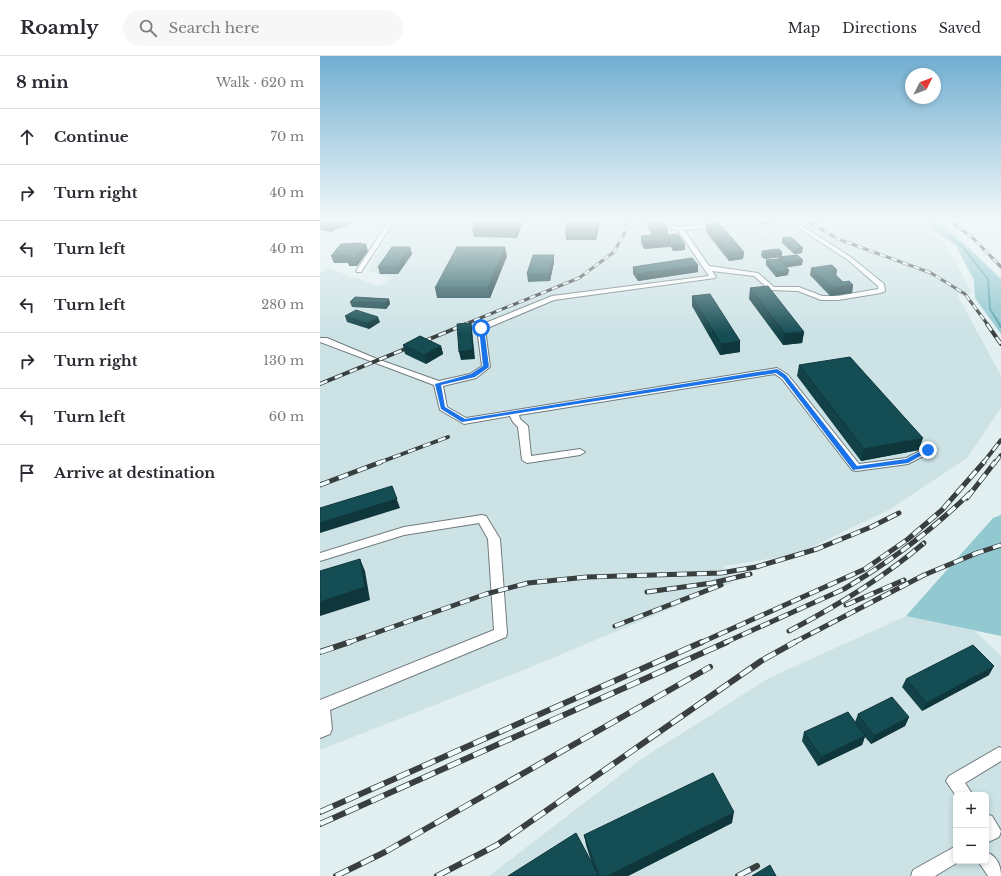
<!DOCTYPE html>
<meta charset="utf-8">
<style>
:root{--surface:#fff;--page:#f7f7f7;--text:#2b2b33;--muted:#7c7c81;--line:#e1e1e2}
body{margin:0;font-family:"Libre Baskerville",serif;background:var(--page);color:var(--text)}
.controls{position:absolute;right:12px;bottom:12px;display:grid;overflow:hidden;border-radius:6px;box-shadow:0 2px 6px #0003}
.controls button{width:36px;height:36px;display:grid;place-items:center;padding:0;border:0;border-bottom:1px solid var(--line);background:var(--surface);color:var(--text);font:20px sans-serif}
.compass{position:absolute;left:585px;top:12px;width:36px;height:36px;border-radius:50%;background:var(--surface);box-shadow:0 2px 6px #0003;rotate:48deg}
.stop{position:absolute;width:12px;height:12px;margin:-9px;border:3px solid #1a73e8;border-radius:50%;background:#fff}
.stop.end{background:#1a73e8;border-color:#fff;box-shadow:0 1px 4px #0008}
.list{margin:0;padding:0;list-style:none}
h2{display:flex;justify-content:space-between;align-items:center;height:52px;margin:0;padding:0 16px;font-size:17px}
h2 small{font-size:13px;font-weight:400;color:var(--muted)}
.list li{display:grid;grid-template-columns:26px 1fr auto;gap:12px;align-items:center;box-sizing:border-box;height:56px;padding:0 16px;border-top:1px solid var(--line)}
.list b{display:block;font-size:15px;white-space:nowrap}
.list em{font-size:13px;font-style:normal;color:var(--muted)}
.icon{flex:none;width:22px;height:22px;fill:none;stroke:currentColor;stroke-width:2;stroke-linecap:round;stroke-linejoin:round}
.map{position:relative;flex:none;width:681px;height:820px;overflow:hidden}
header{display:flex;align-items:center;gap:24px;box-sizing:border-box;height:56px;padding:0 20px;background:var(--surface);border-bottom:1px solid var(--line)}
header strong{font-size:19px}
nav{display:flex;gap:22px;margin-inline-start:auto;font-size:14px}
.search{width:280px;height:36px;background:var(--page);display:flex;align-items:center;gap:10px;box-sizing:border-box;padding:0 14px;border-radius:22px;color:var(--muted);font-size:15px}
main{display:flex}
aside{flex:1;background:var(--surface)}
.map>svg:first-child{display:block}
</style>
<header>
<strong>Roamly</strong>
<div class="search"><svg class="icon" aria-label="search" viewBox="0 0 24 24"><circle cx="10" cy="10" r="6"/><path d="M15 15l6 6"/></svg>Search here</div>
<nav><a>Map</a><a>Directions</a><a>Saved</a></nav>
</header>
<main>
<aside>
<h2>8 min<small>Walk · 620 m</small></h2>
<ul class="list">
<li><svg class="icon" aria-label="ahead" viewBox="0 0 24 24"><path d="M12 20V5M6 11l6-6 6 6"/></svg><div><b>Continue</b></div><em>70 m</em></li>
<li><svg class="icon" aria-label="right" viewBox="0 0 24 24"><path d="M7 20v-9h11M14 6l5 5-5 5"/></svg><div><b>Turn right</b></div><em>40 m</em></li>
<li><svg class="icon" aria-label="left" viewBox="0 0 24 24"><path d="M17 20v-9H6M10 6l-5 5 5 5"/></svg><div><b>Turn left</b></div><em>40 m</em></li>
<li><svg class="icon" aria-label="left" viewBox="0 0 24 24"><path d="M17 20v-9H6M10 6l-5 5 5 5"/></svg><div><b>Turn left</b></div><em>280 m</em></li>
<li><svg class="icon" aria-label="right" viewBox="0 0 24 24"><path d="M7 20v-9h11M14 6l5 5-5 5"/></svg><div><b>Turn right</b></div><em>130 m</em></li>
<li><svg class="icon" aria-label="left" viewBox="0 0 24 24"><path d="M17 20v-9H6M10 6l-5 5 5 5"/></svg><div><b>Turn left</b></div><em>60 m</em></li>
<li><svg class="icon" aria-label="arrive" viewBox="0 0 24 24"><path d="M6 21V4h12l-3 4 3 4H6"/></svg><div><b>Arrive at destination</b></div></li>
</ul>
</aside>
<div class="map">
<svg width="681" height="820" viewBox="0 0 681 820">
<rect width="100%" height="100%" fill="#e2eff1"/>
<g fill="#cce2e5" fill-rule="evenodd">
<path d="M77 163H590L626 188 652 237 637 238 681 320V352L647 402 569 454 475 499 404 510 412 527 206 613 0 694V217L7 212 59 230 73 222 47 215Z"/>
<path d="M586 560 655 575 681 600V820H169L320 704 449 622ZM636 739H666V805H636Z"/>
</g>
<g fill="#92c8d0">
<path d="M596 163H618L681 223V278L655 242 654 224 636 190Z"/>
<path d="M681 459V580L586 560 673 462Z"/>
</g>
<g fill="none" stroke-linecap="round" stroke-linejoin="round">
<path stroke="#5ea4ae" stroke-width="2" d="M604 163 642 190 668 223 670 253 680 269"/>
<path stroke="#5ea4ae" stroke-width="2.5" d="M679 268 681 271"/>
<g stroke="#707b7d" stroke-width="2">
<g id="minor">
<path d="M70 163H76L41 216H37L36 215Z"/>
<path d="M339 163H345L349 170 360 171 426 163 419 168 364 174 389 210 438 217 454 231H479L502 240H518L558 233V230L528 204 465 163H472L532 202 564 228 565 235 561 237 518 244H501L478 235 450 234 434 220 392 215 396 221 395 222 234 244 165 273 170 311 156 322 123 330 127 351 146 362 457 312 468 319 539 408 586 402 608 391 611 392 613 394 611 396 588 408 536 415 532 414 462 323 455 318 199 359 200 363 208 370 211 400 260 393 265 396 260 399 207 407 202 404 198 371 193 366 190 360 144 368 120 354 114 329 0 286V282H7L57 303 119 325 150 318 162 310 157 272 158 270 232 240 389 220 358 174 345 172Z"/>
<path d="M162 459 166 460 180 483 187 577 186 581 10 654 12 673 10 678 0 682V644L174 574 168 483 159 467 84 479 0 505V497L84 471Z"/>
<path d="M679 691 681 692V705L645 727 653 739 636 740 626 725 629 720Z"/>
<path d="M666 758 672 760 681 775 679 781 666 787Z"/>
<path d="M636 790V805H640L615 820H591L593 814Z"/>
<path d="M666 796C677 800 681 809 681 820H668L658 805H666Z"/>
</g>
</g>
<use href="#minor" fill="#fff" fill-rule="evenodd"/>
<g stroke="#393e3f" stroke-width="3">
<g id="rail-far3">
<path d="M484 163 518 183 611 217 645 238 668 269"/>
<path d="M628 163 654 183 681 211"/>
<path d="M143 269 259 222 294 196 307 172 306 163"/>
</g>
</g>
<g stroke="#393e3f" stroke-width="4">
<g id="rail-far2">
<path d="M667 268 681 288"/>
<path d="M0 328 146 268"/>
<path d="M58 407 128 381"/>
<path d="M663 407 681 384"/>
<path d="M675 407 681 399"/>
</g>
</g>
<g stroke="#393e3f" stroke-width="5">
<g id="rail-far1">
<path d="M0 429 61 406"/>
<path d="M647 442 675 406"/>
<path d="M654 498 681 489"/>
<path d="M327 536 392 527 430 518"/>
<path d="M526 549 584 524"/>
<path d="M295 570 401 529"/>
<path d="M469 575C517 550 563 522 604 487"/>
<path d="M27 587 166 538 208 527 267 521 401 517 436 511 497 493 551 471 579 457"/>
<path d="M380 587 545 513 588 483 622 454 664 406"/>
<path d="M404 587 524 533C570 506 612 474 650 437"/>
<path d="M473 587 604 519 657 497"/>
</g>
</g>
<g stroke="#393e3f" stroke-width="6">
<g id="rail">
<path d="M0 596 30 586"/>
<path d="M0 756 382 586"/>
<path d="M0 768 407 586"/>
<path d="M16 820 65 796 390 611"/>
<path d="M117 820 177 789 441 605 475 586"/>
<path d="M418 820 437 810"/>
</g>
</g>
<use href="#rail-far3" stroke="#effcfe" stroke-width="2" stroke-dasharray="6" stroke-linecap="butt"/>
<use href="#rail-far2" stroke="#effcfe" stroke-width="2.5" stroke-dasharray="8" stroke-linecap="butt"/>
<use href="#rail-far1" stroke="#effcfe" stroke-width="3.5" stroke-dasharray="10" stroke-linecap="butt"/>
<use href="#rail" stroke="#effcfe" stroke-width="4.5" stroke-dasharray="14" stroke-linecap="butt"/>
</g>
<g fill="#124248">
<path d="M7 163 11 176 1 174 0 171V166Z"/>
<path d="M157 163H204L197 182 154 181 152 172Z"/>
<path d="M281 163 276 184H246L245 174Z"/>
<path d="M323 163H342L348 173V179L365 189V194L353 195 350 190 324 193 321 187V180L332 179Z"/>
<path d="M436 163H451V168L442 169Z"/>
<path d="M492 163H507L506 165 496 167Z"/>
<path d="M386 169 424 196 423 203 409 205 386 176Z"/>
<path d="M462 182 482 197 474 198 462 187Z"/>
<path d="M41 188 48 195 37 210H29L28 207H14L11 200Z"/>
<path d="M90 191 92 198 78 218H60L58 211Z"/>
<path d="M442 195 462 201 482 209 466 211 468 219 456 221 446 209V204L458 203 459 201 444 203 441 200Z"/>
<path d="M234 199V206L230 225 208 226 207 218Z"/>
<path d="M187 200 170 242H117L115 232Z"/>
<path d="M313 211 378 216 318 225 313 218Z"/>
<path d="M491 212 516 220 523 226 533 229 532 237 510 240 490 219Z"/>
<path d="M430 232 484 276 482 287 463 289 429 243Z"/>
<path d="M372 240 420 285V296L400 299 372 250Z"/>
<path d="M69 243 70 248 66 253 32 251 30 246Z"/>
<path d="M25 260 60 266 49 273 27 266Z"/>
<path d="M83 289 121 290 123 298 106 308 85 298Z"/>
<path d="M479 309 599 394 541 405 477 320Z"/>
<path d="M669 619 602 655 582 631 586 623Z"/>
<path d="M538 658 589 661 585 670 551 688 545 681 542 689 498 710 482 685 484 676 535 666Z"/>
<path d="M412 767 308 820H188L272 808 266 789 264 779Z"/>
</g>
<g fill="#0f363b">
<path d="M23 163H41L11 176 8 169Z"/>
<path d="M199 163H204L197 182 195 172Z"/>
<path d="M278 163H281L276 184V175Z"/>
<path d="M380 163H393V164L380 165Z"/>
<path d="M496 163H507L506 165 496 167Z"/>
<path d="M451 164V168L442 169 443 165Z"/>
<path d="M348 173V181L335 183V174Z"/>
<path d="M350 183V191L324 193V186Z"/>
<path d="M41 187 42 192 46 188 48 195 37 210 35 202 40 188Z"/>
<path d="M365 189V194L353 195V190Z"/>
<path d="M90 191 92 198 78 218 76 211Z"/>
<path d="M185 191 187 200 170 242 168 232Z"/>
<path d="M483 192 482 197 474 198V193Z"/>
<path d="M424 196 423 203 409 205 410 198Z"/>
<path d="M462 196V201L444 203 445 198Z"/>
<path d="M234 199V206L230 225 229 218Z"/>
<path d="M483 204 482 209 464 212V207Z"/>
<path d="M378 209V216L318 225 317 218Z"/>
<path d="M469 214 468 219 456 221 457 216Z"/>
<path d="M517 214 516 222 511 215Z"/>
<path d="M533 229 532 237 510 240 512 232Z"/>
<path d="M69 243 70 248 66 253 65 247Z"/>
<path d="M58 261 60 266 49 273 47 268Z"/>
<path d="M151 267 152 275 155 303 141 304 139 296Z"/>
<path d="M484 276 482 287 463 289 465 278Z"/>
<path d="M420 285V296L400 299 401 288Z"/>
<path d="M121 290 123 298 106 308 104 299Z"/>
<path d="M603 382 599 394 541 405 544 393Z"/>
<path d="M72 430 80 452 0 477V467Z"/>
<path d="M40 503 45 515 50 544 0 560V546Z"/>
<path d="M674 610 669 619 602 655 607 647Z"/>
<path d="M589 661 585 670 551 688 554 680Z"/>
<path d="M545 680 542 689 498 710 501 701Z"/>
<path d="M414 756 412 767 308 820H288Z"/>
</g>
<g fill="#154d54" stroke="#0f363b">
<path d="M7 163H23L8 169 0 167V166Z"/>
<path d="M157 163H199L195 172H152Z"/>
<path d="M248 163H278L276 175 245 174Z"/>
<path d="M328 163H342L348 173 335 174Z"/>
<path d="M441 163H451V164L443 165Z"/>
<path d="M399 167 424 196 410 198 386 169Z"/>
<path d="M347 177 350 183 324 186 321 180Z"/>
<path d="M358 178 365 189 353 190 350 186V183L348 179Z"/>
<path d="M471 181 483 192 474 193 462 182Z"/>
<path d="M41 187 40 188H46L35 202H27L29 199 11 200 21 188Z"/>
<path d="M72 191H90L76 211H58Z"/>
<path d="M137 191H185L168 232H115Z"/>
<path d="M459 193 462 196 445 198 442 195Z"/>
<path d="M213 199H234L229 218H207Z"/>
<path d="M477 199 483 204 464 207 459 201Z"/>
<path d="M372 202 378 209 317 218 313 211Z"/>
<path d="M458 203 469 214 457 216 446 204Z"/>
<path d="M512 209 517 214 511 215 523 226 529 225 533 229 512 232 491 212Z"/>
<path d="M448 230 484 276 465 278 430 232Z"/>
<path d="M390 238 420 285 401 288 372 240Z"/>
<path d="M35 241 69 243 65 247 30 246Z"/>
<path d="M36 254 58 261 47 268 25 260Z"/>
<path d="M151 267 153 294 139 296 137 268Z"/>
<path d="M100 280 121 290 104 299 83 289Z"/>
<path d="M530 301 603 382 544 393 479 309Z"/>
<path d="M72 430 77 443 0 467V452Z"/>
<path d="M40 503 45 531 0 546V515Z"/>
<path d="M653 589 674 610 607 647 586 623Z"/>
<path d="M572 641 589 661 554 680 538 658Z"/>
<path d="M528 656 545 680 501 701 484 676Z"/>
<path d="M393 717 414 756 288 820H188L256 777 279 820 264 779Z"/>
<path d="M450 809 456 820H432Z"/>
</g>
<linearGradient id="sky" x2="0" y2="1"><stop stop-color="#71aed1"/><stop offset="0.59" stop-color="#f2f8f9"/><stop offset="1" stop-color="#f2f8f9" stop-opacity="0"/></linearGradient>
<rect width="681" height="278" fill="url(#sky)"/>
<path fill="#1a73e8" d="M161 271 164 272 169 311 155 321 121 329 125 351 145 363 457 313 466 319 537 410 586 403 605 393 611 394 588 407 533 414 463 322 456 317 142 366 121 353 115 328 151 318 163 310 159 272Z"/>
</svg>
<div class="controls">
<button>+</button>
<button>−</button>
</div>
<svg class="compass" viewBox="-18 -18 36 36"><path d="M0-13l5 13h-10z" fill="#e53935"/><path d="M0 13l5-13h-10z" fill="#7c7c81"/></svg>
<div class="stop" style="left:161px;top:272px"></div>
<div class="stop end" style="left:608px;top:394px"></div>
</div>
</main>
